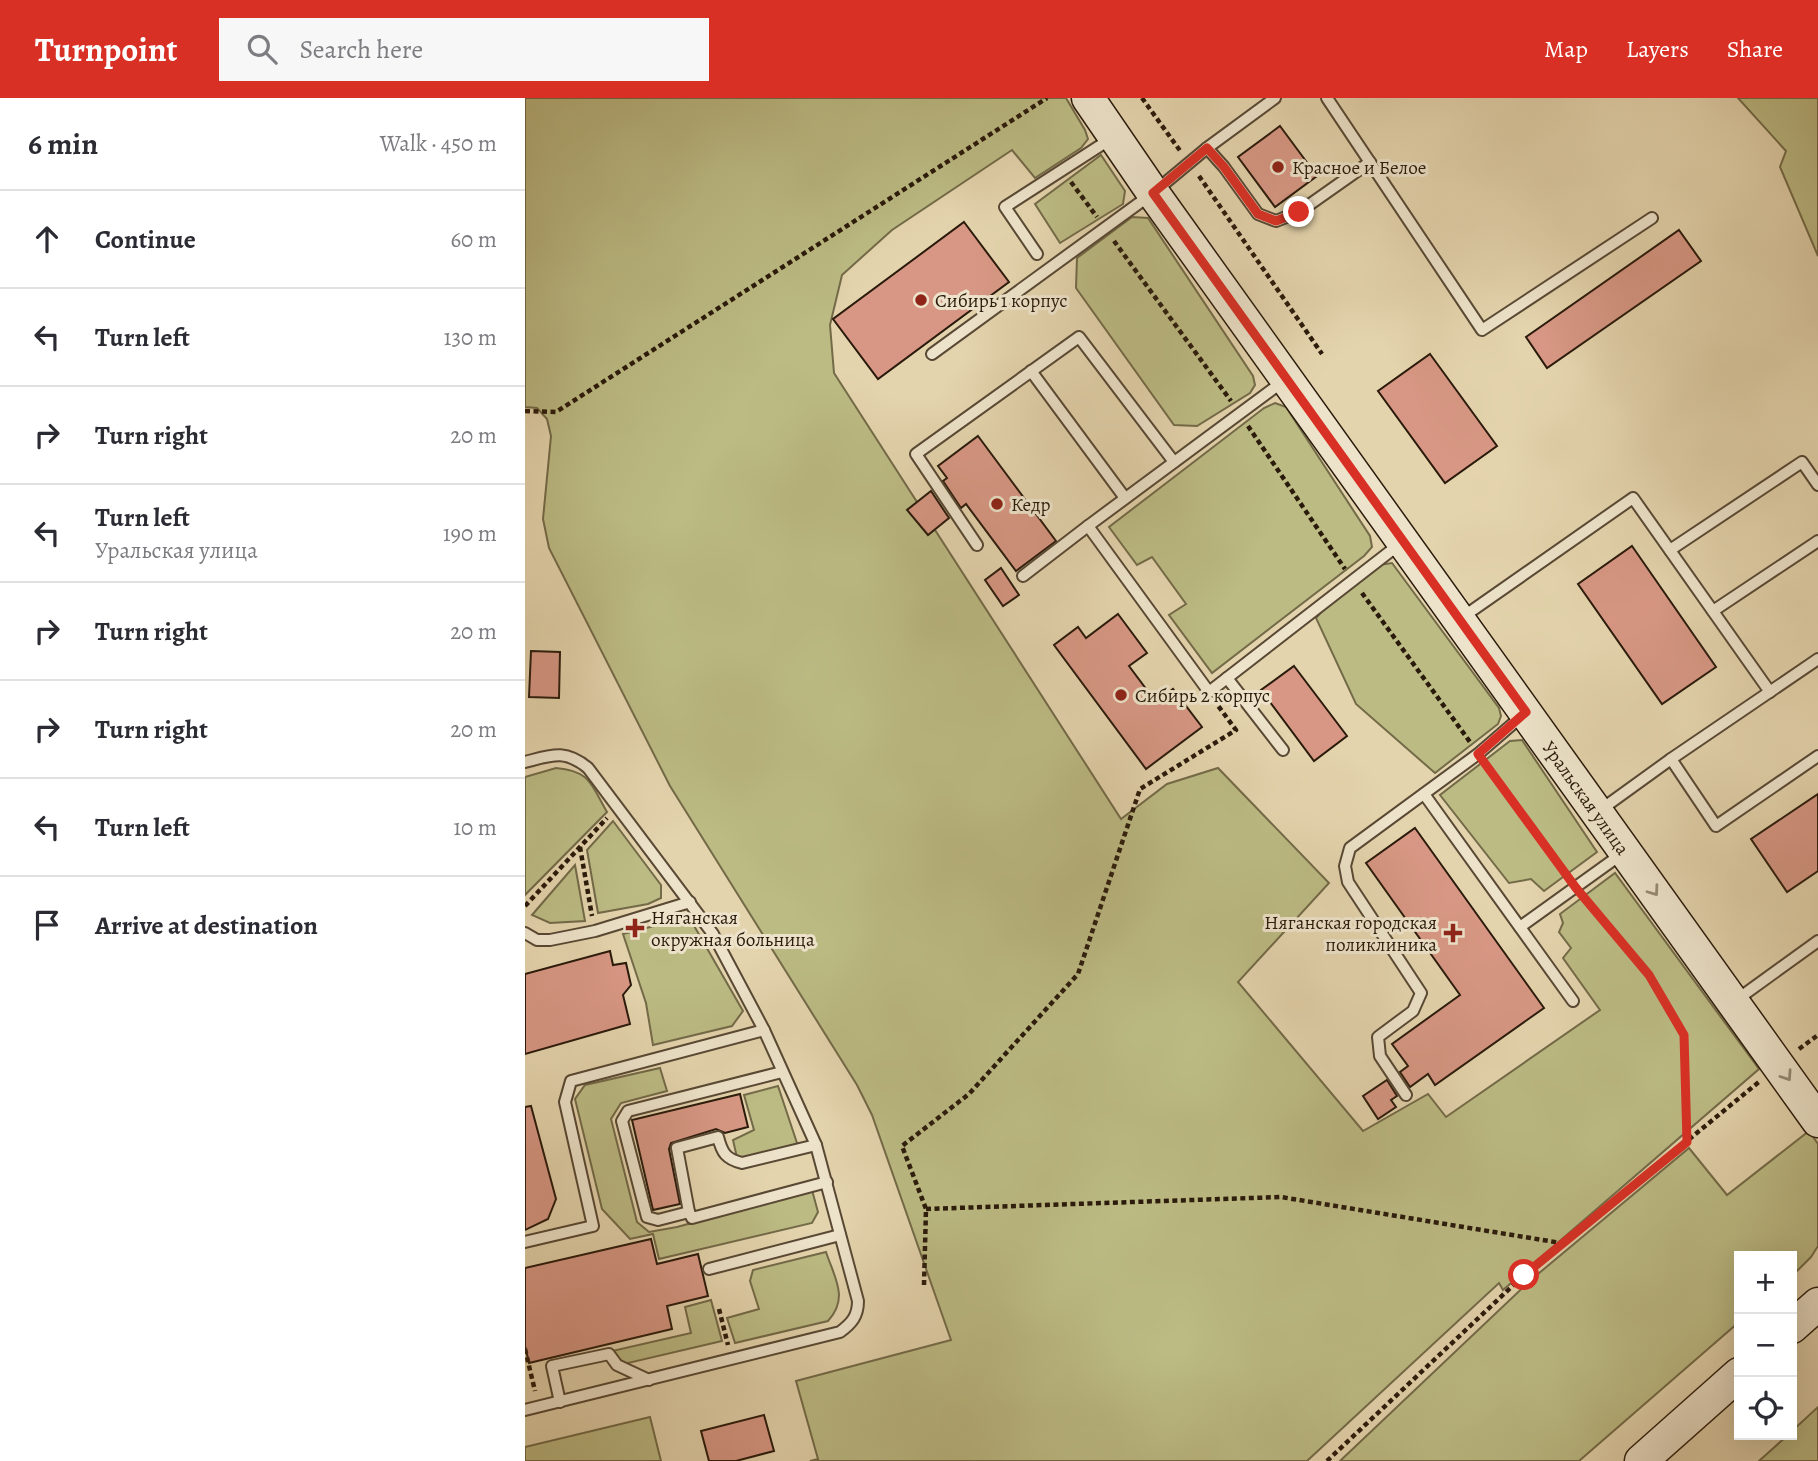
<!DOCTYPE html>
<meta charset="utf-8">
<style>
:root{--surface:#fff;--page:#f7f7f7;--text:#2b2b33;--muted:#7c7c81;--line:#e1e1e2;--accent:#d93025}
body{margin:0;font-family:Alegreya,serif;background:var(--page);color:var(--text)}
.controls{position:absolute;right:21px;bottom:21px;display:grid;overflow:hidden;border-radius:0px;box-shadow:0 7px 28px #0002}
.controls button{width:63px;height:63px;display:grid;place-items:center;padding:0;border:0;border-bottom:2px solid var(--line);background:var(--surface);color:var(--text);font:35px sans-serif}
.stop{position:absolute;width:21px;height:21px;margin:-16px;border:5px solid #d93025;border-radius:50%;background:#fff}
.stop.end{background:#d93025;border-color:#fff;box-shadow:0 2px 7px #0008}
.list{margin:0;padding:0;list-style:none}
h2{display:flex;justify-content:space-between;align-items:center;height:91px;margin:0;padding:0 28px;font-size:30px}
h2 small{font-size:23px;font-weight:400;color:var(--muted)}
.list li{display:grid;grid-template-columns:46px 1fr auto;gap:21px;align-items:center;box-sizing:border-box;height:98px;padding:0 28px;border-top:2px solid var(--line)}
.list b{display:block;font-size:26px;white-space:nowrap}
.list p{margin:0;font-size:23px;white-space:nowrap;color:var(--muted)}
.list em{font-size:23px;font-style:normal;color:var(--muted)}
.icon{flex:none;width:38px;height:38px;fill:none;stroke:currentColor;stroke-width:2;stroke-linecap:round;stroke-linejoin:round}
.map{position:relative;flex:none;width:1293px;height:1363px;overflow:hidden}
header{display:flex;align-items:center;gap:42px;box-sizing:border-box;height:98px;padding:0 35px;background:var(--accent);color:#fff}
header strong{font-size:33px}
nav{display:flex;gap:38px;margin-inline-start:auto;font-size:24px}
.search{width:490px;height:63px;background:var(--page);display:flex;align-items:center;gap:18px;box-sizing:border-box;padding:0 24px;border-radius:0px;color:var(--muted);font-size:26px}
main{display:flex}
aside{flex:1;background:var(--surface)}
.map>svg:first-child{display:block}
</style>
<header>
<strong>Turnpoint</strong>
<div class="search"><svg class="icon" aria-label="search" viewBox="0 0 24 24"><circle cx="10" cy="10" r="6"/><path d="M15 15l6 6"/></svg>Search here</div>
<nav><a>Map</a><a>Layers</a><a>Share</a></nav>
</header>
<main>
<aside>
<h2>6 min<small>Walk · 450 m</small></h2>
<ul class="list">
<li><svg class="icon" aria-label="ahead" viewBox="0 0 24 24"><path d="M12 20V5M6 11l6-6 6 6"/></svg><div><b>Continue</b></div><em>60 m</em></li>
<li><svg class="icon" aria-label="left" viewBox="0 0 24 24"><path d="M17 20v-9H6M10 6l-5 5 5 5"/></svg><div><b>Turn left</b></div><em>130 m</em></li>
<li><svg class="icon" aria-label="right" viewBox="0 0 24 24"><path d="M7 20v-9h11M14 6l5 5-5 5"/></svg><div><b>Turn right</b></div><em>20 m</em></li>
<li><svg class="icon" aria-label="left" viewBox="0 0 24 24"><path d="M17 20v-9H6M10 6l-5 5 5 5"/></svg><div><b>Turn left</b><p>Уральская улица</p></div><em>190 m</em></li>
<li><svg class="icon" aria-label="right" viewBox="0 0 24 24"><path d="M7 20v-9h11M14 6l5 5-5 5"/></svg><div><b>Turn right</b></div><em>20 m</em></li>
<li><svg class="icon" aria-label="right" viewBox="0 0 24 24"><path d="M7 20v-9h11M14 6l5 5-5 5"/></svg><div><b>Turn right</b></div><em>20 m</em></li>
<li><svg class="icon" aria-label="left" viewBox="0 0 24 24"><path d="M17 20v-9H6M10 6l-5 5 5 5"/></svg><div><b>Turn left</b></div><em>10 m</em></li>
<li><svg class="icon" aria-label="arrive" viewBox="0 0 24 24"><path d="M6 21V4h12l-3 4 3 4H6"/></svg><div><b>Arrive at destination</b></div></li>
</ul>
</aside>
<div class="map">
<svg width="1293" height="1363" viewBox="0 0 1293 1363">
<rect width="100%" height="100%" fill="#e4d4ad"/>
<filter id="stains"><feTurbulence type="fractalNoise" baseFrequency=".00286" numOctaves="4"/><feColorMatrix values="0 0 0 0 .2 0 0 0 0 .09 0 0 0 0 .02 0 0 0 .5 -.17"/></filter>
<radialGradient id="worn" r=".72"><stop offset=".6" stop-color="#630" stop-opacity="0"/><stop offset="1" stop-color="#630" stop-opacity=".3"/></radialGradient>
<g fill="#bcbb84" stroke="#736a48" stroke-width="2">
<path d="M0 0H541L560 32 563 41 556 50 510 80 487 52 367 132 317 177 305 227 309 275 596 721 642 686 693 670 804 785 713 884 838 1033 903 996 921 1019 1075 912 1038 860 1046 850 1034 834 1038 825 1035 816 1090 775 1234 971 978 1192 974 1185 782 1363H285L293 1361 271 1283 426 1242 347 1017 332 987 145 688 24 450 18 421 26 338 22 321 12 310 0 309Z"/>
<path d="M1213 0H1293V158L1255 69 1261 53Z"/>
<path d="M576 57 600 93 598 106 535 145 510 106Z"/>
<path d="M607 119 623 120 728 278 730 287 725 295 672 328 649 327 551 190 552 160Z"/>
<path d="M750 305 761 309 845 438 847 449 839 458 687 575 644 517 661 506 627 459 612 467 584 429 739 310Z"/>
<path d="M867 465 974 610 976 618 973 626 910 675 831 606 791 520 799 511 854 467Z"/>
<path d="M997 642 1072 754 1019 793 1006 781 984 785 915 697 985 643Z"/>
<path d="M31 670C66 673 66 687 82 714L0 797V679Z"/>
<path d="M88 723 136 787V800L123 806 73 815 62 752Z"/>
<path d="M50 767 60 823 25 825 7 817Z"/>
<path d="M164 819 218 913 207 928 128 947 121 905 98 836Z"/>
<path d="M135 970 142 993 96 1005 86 1021 112 1124 124 1134 152 1129 287 1092 293 1114 287 1125 134 1161 128 1136 105 1141 77 1111 50 1001 60 987Z"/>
<path d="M253 988 273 1048 213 1064 208 1042 229 1032 219 997Z"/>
<path d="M1284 1033 1293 1046V1148L1286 1159 1267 1178V1158H1214V1224L1054 1363H815L1007 1181 1164 1050 1202 1097Z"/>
<path d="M301 1154C310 1181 324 1200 303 1223L210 1245 202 1220 234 1211 225 1183 228 1172Z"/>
<path d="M186 1202 197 1243 99 1266 87 1253 166 1235 160 1209Z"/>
<path d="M1293 1309V1363H1234L1263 1337H1267V1333Z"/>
<path d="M125 1319 136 1363H0V1349Z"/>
</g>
<g fill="#d79784" stroke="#2a1a0b" stroke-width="2">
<path d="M755 28 792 78 750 109 713 59Z"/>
<path d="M439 124 484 184 353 281 308 221Z"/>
<path d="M1154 132 1176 163 1022 270 1001 239Z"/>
<path d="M905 256 972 348 920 385 853 293Z"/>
<path d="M453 338 531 443 491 473 441 406 436 410 418 383 422 380 413 368Z"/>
<path d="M406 393 424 420 403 437 382 412Z"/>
<path d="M1107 448 1191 569 1137 606 1053 486Z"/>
<path d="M476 470 494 497 478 508 460 482Z"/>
<path d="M593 516 622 555 604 568 631 604 648 591 677 629 621 671 529 547 553 529 561 540Z"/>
<path d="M6 553 35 554 34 600 4 599Z"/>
<path d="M769 568 822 638 789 663 736 592Z"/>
<path d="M1293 696V773L1262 794 1226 741Z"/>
<path d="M890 730 1019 910 910 987 903 976 885 989 875 974 883 968 867 946 935 897 841 765Z"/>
<path d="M85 853 88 867 101 865 106 887 98 897 105 926 0 956V876Z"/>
<path d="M862 982 872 998 866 1002 871 1009 853 1021 838 998Z"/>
<path d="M215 996 223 1029 200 1035 191 1031 146 1045 144 1051 155 1106 128 1112 107 1022Z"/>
<path d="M6 1008 31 1101 23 1121 0 1132V1009Z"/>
<path d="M126 1141 132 1166 173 1156 183 1198 142 1208 147 1231 4 1265 0 1248V1170Z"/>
<path d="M239 1317 249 1353 211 1363H184L176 1333Z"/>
</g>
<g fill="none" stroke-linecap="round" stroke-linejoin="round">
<g stroke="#584834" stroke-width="14">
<g id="lane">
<path d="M802 0 957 232 1127 120"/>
<path d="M682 50 699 69 733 116 751 123 774 114 845 64"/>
<path d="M512 156 480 109 587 40"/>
<path d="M407 256 628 95 682 50 750 0"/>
<path d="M506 273 600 400"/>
<path d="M760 282 563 428 684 594 876 445"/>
<path d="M452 447 391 356 554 239 649 364"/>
<path d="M1145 452 1277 364 1293 387"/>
<path d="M498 478 563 428"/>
<path d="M1188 513 1293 443"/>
<path d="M935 521 1108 400 1245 594"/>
<path d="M1293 561 1146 661 1191 728 1293 658"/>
<path d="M702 580 758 652"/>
<path d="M0 664C27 657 40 651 63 670L188 836 239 932 291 1047 333 1203C333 1218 327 1225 315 1234L0 1312"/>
<path d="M899 696 1048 903"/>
<path d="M1074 713 1146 661"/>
<path d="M995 829 1098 755"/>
<path d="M0 835 12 842H25L70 833 165 804"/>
<path d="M1210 903 1293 843"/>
<path d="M881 997 855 958 853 939 888 913 896 895 823 784 820 768 825 750 953 656 998 617"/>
<path d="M291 1047 217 1065C201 1061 197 1055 193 1039L152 1050 164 1114 167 1120 302 1084"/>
<path d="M164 1114 133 1122 122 1119 97 1023 103 1013 257 974"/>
<path d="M0 1144 68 1128 40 1004 46 983 239 932"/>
<path d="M184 1171 315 1137"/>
<path d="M35 1304 27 1268 84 1256 92 1267 124 1282"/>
</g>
</g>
<g stroke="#2a1a0b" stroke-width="35">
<g id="secondary">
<path id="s1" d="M563 0 628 95 1293 1023"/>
<path d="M1267 1229 1293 1206"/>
<path d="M1116 1363 1214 1276"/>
</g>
</g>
<g stroke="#2a1a0b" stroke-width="4.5" stroke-dasharray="5 3.5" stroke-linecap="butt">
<path d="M617 0 656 54"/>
<path d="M674 78 797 256"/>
<path d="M546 84 572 119"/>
<path d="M589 143 706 303"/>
<path d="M0 313 31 314 522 0"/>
<path d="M723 328 820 471"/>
<path d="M837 495 945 644"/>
<path d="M962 668 1042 777"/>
<path d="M55 749 67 818"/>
<path d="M1060 800 1124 877 1159 937 1162 1044"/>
<path d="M0 808 82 720"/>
<path d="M1274 951 1293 937"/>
<path d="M401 1111 756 1099 1036 1145"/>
<path d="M399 1187 401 1111 377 1048 444 996 553 876 615 691 711 632 691 605"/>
<path d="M194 1211 203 1247"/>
<path d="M0 1251 10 1293"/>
<path d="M802 1363 999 1177 1235 983"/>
</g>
<use href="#lane" stroke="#ede3ca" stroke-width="10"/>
<use href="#secondary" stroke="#ede3ca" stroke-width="32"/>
</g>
<defs><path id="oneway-chevron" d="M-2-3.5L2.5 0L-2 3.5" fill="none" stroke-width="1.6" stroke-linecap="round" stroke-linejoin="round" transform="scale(1.75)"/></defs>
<g stroke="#958974">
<use href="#oneway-chevron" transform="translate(1129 793) rotate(54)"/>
<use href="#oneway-chevron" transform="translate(1262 978) rotate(56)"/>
</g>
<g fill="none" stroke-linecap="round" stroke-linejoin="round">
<path stroke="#d93025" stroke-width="9" d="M774 114 751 123 733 116 699 69 682 50 628 95 1001 614 953 656 1051 790 1124 877 1159 937 1162 1044 999 1177"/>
</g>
<g fill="#8f2418" stroke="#ede3ca" stroke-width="2.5">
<circle cx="753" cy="69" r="7"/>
<circle cx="396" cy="202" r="7"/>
<circle cx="472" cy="406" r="7"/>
<circle cx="596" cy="597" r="7"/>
<path d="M106.5 819.5h7v7h7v7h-7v7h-7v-7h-7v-7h7z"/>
<path d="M924.5 824.5h7v7h7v7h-7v7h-7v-7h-7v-7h7z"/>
</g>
<g text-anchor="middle" stroke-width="6" stroke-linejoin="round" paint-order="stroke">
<g font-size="19" fill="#2a1a0b" stroke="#ede3ca" text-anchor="start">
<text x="767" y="76">Красное и Белое</text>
<text x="410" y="209">Сибирь 1 корпус</text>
<text x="486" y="413">Кедр</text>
<text x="610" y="604">Сибирь 2 корпус</text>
<text x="126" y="826">Няганская<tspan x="126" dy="22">окружная больница</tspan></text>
<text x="912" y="831" text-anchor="end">Няганская городская<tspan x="912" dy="22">поликлиника</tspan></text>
</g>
<g font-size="19" fill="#2a1a0b" stroke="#ede3ca">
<text dy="7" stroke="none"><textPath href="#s1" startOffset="859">Уральская улица</textPath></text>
</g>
</g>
<rect width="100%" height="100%" filter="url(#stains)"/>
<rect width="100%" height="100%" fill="url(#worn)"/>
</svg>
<div class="controls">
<button>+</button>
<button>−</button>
<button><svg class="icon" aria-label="locate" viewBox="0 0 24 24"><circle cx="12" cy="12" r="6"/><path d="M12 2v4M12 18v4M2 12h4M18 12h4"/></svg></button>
</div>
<div class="stop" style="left:999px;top:1177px"></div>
<div class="stop end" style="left:774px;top:114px"></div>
</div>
</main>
